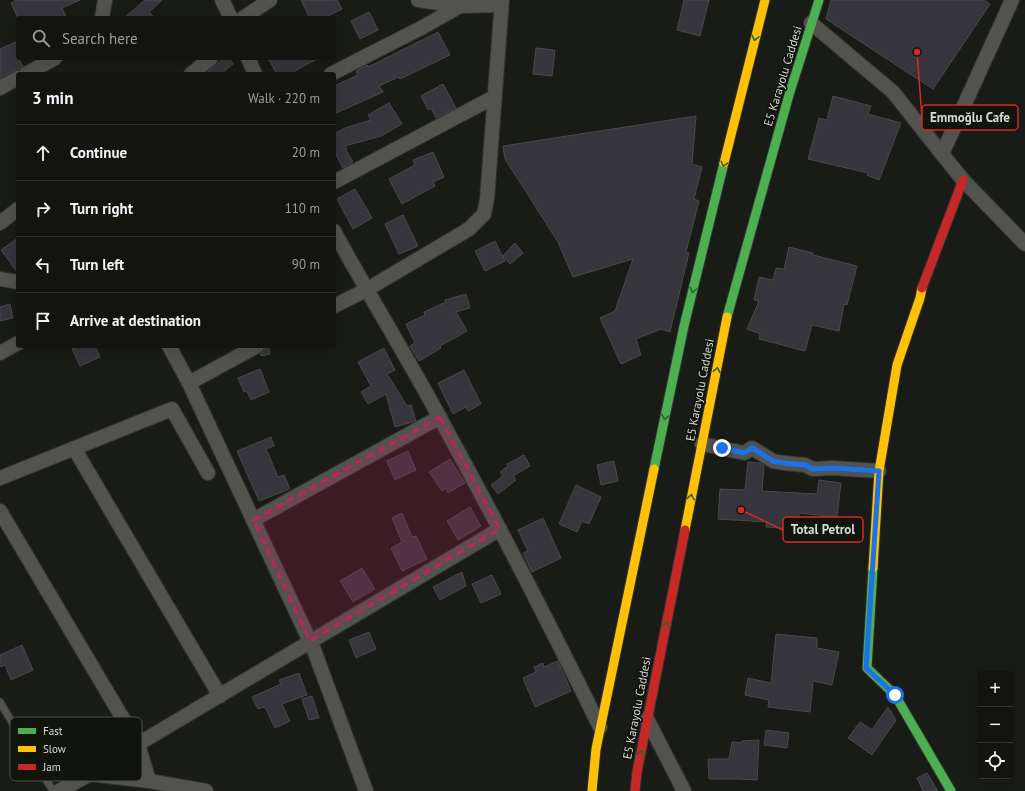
<!DOCTYPE html>
<meta charset="utf-8">
<style>
:root{--surface:#131410;--page:#20211e;--text:#f1f3f6;--muted:#9d9e9f;--line:#323330}
body{margin:0;font-family:"PT Sans",sans-serif;background:var(--page);color:var(--text)}
.controls{position:absolute;right:12px;bottom:12px;display:grid;overflow:hidden;border-radius:4px;box-shadow:0 4px 16px #0002}
.controls button{width:36px;height:36px;display:grid;place-items:center;padding:0;border:0;border-bottom:1px solid var(--line);background:var(--surface);color:var(--text);font:20px sans-serif}
.stop{position:absolute;width:12px;height:12px;margin:-9px;border:3px solid #1a73e8;border-radius:50%;background:#fff}
.stop.end{background:#1a73e8;border-color:#fff;box-shadow:0 1px 4px #0008}
.list{margin:0;padding:0;list-style:none}
h2{display:flex;justify-content:space-between;align-items:center;height:52px;margin:0;padding:0 16px;font-size:17px}
h2 small{font-size:13px;font-weight:400;color:var(--muted)}
.list li{display:grid;grid-template-columns:26px 1fr auto;gap:12px;align-items:center;box-sizing:border-box;height:56px;padding:0 16px;border-top:1px solid var(--line)}
.list b{display:block;font-size:15px;white-space:nowrap}
.list em{font-size:13px;font-style:normal;color:var(--muted)}
.icon{flex:none;width:22px;height:22px;fill:none;stroke:currentColor;stroke-width:2;stroke-linecap:round;stroke-linejoin:round}
.map{position:relative;flex:none;width:1025px;height:791px;overflow:hidden}
.search{position:absolute;background:var(--surface);box-shadow:0 4px 16px #0002;left:16px;top:16px;width:320px;height:44px;display:flex;align-items:center;gap:10px;box-sizing:border-box;padding:0 14px;border-radius:4px;color:var(--muted);font-size:15px}
.panel{position:absolute;background:var(--surface);box-shadow:0 4px 16px #0002;left:16px;top:72px;width:320px;height:276px;border-radius:4px}
.map>svg:first-child{display:block}
</style>
<div class="map">
<svg width="1025" height="791" viewBox="0 0 1025 791">
<rect width="100%" height="100%" fill="#191b16"/>
<g fill="#37353c" stroke="#484949">
<path d="M16 0H80L62 8 67 18H18L11 3Z"/>
<path d="M145 0H162L149 12 154 18H124Z"/>
<path d="M301 0H337L342 9 324 18H310Z"/>
<path d="M684 0H709L700 36 677 30Z"/>
<path d="M831 0H984L990 4 933 89 826 19Z"/>
<path d="M369 12 378 30 360 39 351 21Z"/>
<path d="M438 32 450 55 400 79 399 77 379 86 383 92 334 114V86L358 75 356 71 367 65 368 67Z"/>
<path d="M18 41V58L23 66 19 70 14 71 0 78V49Z"/>
<path d="M536 48 555 50 552 76 533 74Z"/>
<path d="M224 58H229L233 64 221 74H205Z"/>
<path d="M268 58H319L289 74H277Z"/>
<path d="M443 84 456 108 436 118 431 108 428 110 421 96Z"/>
<path d="M833 96 871 106 868 114 901 123 879 180 867 175 868 173 808 159 819 118 827 120Z"/>
<path d="M389 103 402 124 381 136 345 146 347 150H346L353 162 343 168 334 151V134L345 128 371 120 368 115Z"/>
<path d="M696 116 692 164 702 167 694 199 699 201 686 252 689 253 670 332 661 329 636 339 641 355 621 364 600 318 615 311 633 259 573 277 558 242 505 159 503 146Z"/>
<path d="M433 152 444 177 433 182 435 186 402 204 389 179 415 165 413 160Z"/>
<path d="M355 189 372 218 353 229 337 199Z"/>
<path d="M403 215 418 246 399 254 385 224Z"/>
<path d="M18 238V273L1 250Z"/>
<path d="M495 241 505 261 485 271 475 251Z"/>
<path d="M515 243 523 253 510 264 503 256Z"/>
<path d="M789 247 813 253V255L857 266 847 305 844 304 839 331 812 325 805 351 759 339 760 334 747 329 759 301 754 300 759 277 773 280 776 268 784 269Z"/>
<path d="M466 294 470 308 456 312 467 331 440 346 441 348 419 361 410 346 415 343 406 324 425 315 424 312 446 302 445 300Z"/>
<path d="M10 304 13 318 0 321V307Z"/>
<path d="M78 346H95L100 357 80 366 72 349Z"/>
<path d="M265 346H268L270 354 261 356 260 354 264 351Z"/>
<path d="M384 348 395 370 387 374 407 406 411 405 416 421 395 427 386 394 368 404 361 392 371 386 358 362Z"/>
<path d="M260 369 269 392 251 400 247 391 244 392 238 378Z"/>
<path d="M464 370 481 404 468 411 466 407 453 414 438 383Z"/>
<path d="M271 437 274 446 266 449 278 477 284 475 290 489 259 501 237 451Z"/>
<path d="M408 451 416 470 395 480 387 461Z"/>
<path d="M524 455 530 466 513 476 516 480 498 494 491 485 503 476 500 472 508 466 507 464Z"/>
<path d="M450 459 465 483 448 493 446 488 442 491 429 472Z"/>
<path d="M614 461 618 481 601 485 597 465Z"/>
<path d="M748 462 760 463 764 466 762 491 817 494 819 480 841 483 837 517 799 513 798 529 766 527 767 522 718 519 720 489 745 490Z"/>
<path d="M576 485 601 497 589 524 582 521 577 532 559 524Z"/>
<path d="M470 507 481 526 458 540 447 521Z"/>
<path d="M402 513 412 537 416 536 427 559 402 571 391 548 402 542 392 518Z"/>
<path d="M543 518 561 558 532 572 523 553 528 551 518 530Z"/>
<path d="M362 568 375 589 353 602 340 581Z"/>
<path d="M462 572 466 586 440 600 433 587Z"/>
<path d="M492 575 501 594 481 603 472 584Z"/>
<path d="M369 632 376 649 356 658 349 640Z"/>
<path d="M776 634 817 638V648L839 652 832 685 813 681 810 712 768 707 769 700 745 695 748 678 771 683Z"/>
<path d="M22 645 33 670 11 680 5 665 0 667V655Z"/>
<path d="M558 661 571 691 535 707 523 678 536 672 534 667 543 663 544 667Z"/>
<path d="M299 673 307 695 282 704 290 721 275 728 265 707 258 709 252 697 281 684 279 680Z"/>
<path d="M312 696 319 718 309 720 302 699Z"/>
<path d="M888 707 896 720 872 755 848 738 860 722 872 730Z"/>
<path d="M766 730 789 733 787 748 764 745Z"/>
<path d="M759 740 757 780 738 779H709L708 759H729L732 742 742 743V741Z"/>
<path d="M927 773 938 791H923L917 778Z"/>
</g>
<g fill="none" stroke-linecap="round" stroke-linejoin="round">
<g stroke="#323430" stroke-width="9">
<path id="lane" d="M0 702 53 791"/>
</g>
<g stroke="#323430" stroke-width="16">
<g id="street">
<path d="M222 0 231 18"/>
<path d="M418 0 460 6 501 5"/>
<path d="M1012 0 942 154 963 180 1025 244"/>
<path d="M102 18 105 0"/>
<path d="M243 18 270 0"/>
<path d="M811 23 893 92 942 154"/>
<path d="M248 58 255 74"/>
<path d="M26 74 55 58"/>
<path d="M191 74 211 58"/>
<path d="M331 74 423 27 460 6"/>
<path d="M0 88 18 78"/>
<path d="M334 182 494 97"/>
<path d="M0 223 18 209"/>
<path d="M334 231C368 294 406 355 440 418 496 520 549 623 600 727"/>
<path d="M0 279 18 282"/>
<path d="M334 306 366 290 469 229 484 214 487 199 502 0"/>
<path d="M169 346 189 383 314 650 366 791"/>
<path d="M0 353 18 343"/>
<path d="M189 383 257 346"/>
<path d="M702 444 744 453 752 448 773 461 784 463 805 465 813 469 833 468 879 471"/>
<path d="M74 448 220 696"/>
<path d="M0 478 172 409 208 473"/>
<path d="M0 511 138 744 149 781"/>
<path d="M253 520 440 417"/>
<path d="M647 719 684 791"/>
<path d="M138 744 500 529"/>
<path d="M59 791 90 774 149 781 206 791"/>
</g>
</g>
<g stroke="#323430" stroke-width="11">
<g id="fast">
<path d="M727 317 789 95 819 0"/>
<path d="M654 469 684 326 724 163"/>
<path d="M873 568 867 668 895 695 951 791"/>
</g>
</g>
<g stroke="#323430" stroke-width="11">
<g id="slow">
<path d="M724 163 765 0"/>
<path d="M685 530 727 317"/>
<path d="M873 568 879 471 897 365 920 298 922 288"/>
<path d="M592 791 596 749 654 469"/>
</g>
</g>
<g stroke="#323430" stroke-width="11">
<g id="jam">
<path d="M922 288 963 180"/>
<path d="M635 791 637 772 685 530"/>
</g>
</g>
<use href="#lane" stroke="#52534f" stroke-width="7"/>
<use href="#street" stroke="#52534f" stroke-width="14"/>
<use href="#fast" stroke="#4caf50" stroke-width="9"/>
<use href="#slow" stroke="#ffc107" stroke-width="9"/>
<use href="#jam" stroke="#c62828" stroke-width="9"/>
</g>
<defs><path id="oneway-chevron" d="M-2-3.5L2.5 0L-2 3.5" fill="none" stroke-width="1.6" stroke-linecap="round" stroke-linejoin="round"/></defs>
<g stroke="#2e622e">
<use href="#oneway-chevron" transform="translate(755 38) rotate(104)"/>
<use href="#oneway-chevron" transform="translate(724 164) rotate(104)"/>
<use href="#oneway-chevron" transform="translate(693 290) rotate(104)"/>
<use href="#oneway-chevron" transform="translate(717 370) rotate(-79)"/>
<use href="#oneway-chevron" transform="translate(665 417) rotate(102)"/>
<use href="#oneway-chevron" transform="translate(691 497) rotate(-79)"/>
<use href="#oneway-chevron" transform="translate(666 625) rotate(-79)"/>
<use href="#oneway-chevron" transform="translate(641 753) rotate(-79)"/>
</g>
<g fill="none" stroke-linecap="round" stroke-linejoin="round">
<path stroke="#1a73e8" stroke-width="5" d="M722 448 744 453 752 448 773 461 784 463 805 465 813 469 833 468 879 471 866 668 895 695"/>
</g>
<path fill="#c32261" fill-opacity="0.2" stroke="#c32261" stroke-width="3" stroke-dasharray="8 5" stroke-linejoin="round" d="M440 417 500 529 310 641 253 520Z"/>
<g text-anchor="middle" stroke-width="3.5" stroke-linejoin="round" paint-order="stroke">
<g font-size="12" fill="#d8dbd5" stroke="#10140b">
<text transform="translate(783 76) rotate(-73)" y="4">E5 Karayolu Caddesi</text>
<text transform="translate(700 390) rotate(-79)" y="4">E5 Karayolu Caddesi</text>
<text transform="translate(637 708) rotate(-79)" y="4">E5 Karayolu Caddesi</text>
</g>
</g>
<rect x="10" y="717" width="132" height="64" rx="6" fill="#10140b" stroke="#4c5048" stroke-width="1"/>
<rect x="18" y="728" width="18" height="6" fill="#4caf50"/>
<rect x="18" y="746" width="18" height="6" fill="#ffc107"/>
<rect x="18" y="764" width="18" height="6" fill="#c62828"/>
<g font-size="11" fill="#d8dbd5">
<text x="43" y="735">Fast</text>
<text x="43" y="753">Slow</text>
<text x="43" y="771">Jam</text>
</g>
<path fill="none" stroke="#d62828" stroke-width="1.5" d="M917 52L922 118M741 510L783 530"/>
<g fill="#d62828" stroke="#10140b" stroke-width="1.5">
<circle cx="917" cy="52" r="4"/>
<circle cx="741" cy="510" r="4"/>
</g>
<g fill="#10140b" stroke="#d62828" stroke-width="1.5">
<rect x="922" y="105" width="96" height="25" rx="4"/>
<rect x="783" y="517" width="80" height="25" rx="4"/>
</g>
<g font-size="13" text-anchor="middle" font-weight="bold" fill="#d8dbd5">
<text x="970" y="122">Emmoğlu Cafe</text>
<text x="823" y="534">Total Petrol</text>
</g>
</svg>
<div class="controls">
<button>+</button>
<button>−</button>
<button><svg class="icon" aria-label="locate" viewBox="0 0 24 24"><circle cx="12" cy="12" r="6"/><path d="M12 2v4M12 18v4M2 12h4M18 12h4"/></svg></button>
</div>
<div class="stop" style="left:895px;top:695px"></div>
<div class="stop end" style="left:722px;top:448px"></div>
<div class="search"><svg class="icon" aria-label="search" viewBox="0 0 24 24"><circle cx="10" cy="10" r="6"/><path d="M15 15l6 6"/></svg>Search here</div>
<section class="panel">
<h2>3 min<small>Walk · 220 m</small></h2>
<ul class="list">
<li><svg class="icon" aria-label="ahead" viewBox="0 0 24 24"><path d="M12 20V5M6 11l6-6 6 6"/></svg><div><b>Continue</b></div><em>20 m</em></li>
<li><svg class="icon" aria-label="right" viewBox="0 0 24 24"><path d="M7 20v-9h11M14 6l5 5-5 5"/></svg><div><b>Turn right</b></div><em>110 m</em></li>
<li><svg class="icon" aria-label="left" viewBox="0 0 24 24"><path d="M17 20v-9H6M10 6l-5 5 5 5"/></svg><div><b>Turn left</b></div><em>90 m</em></li>
<li><svg class="icon" aria-label="arrive" viewBox="0 0 24 24"><path d="M6 21V4h12l-3 4 3 4H6"/></svg><div><b>Arrive at destination</b></div></li>
</ul>
</section>
</div>
